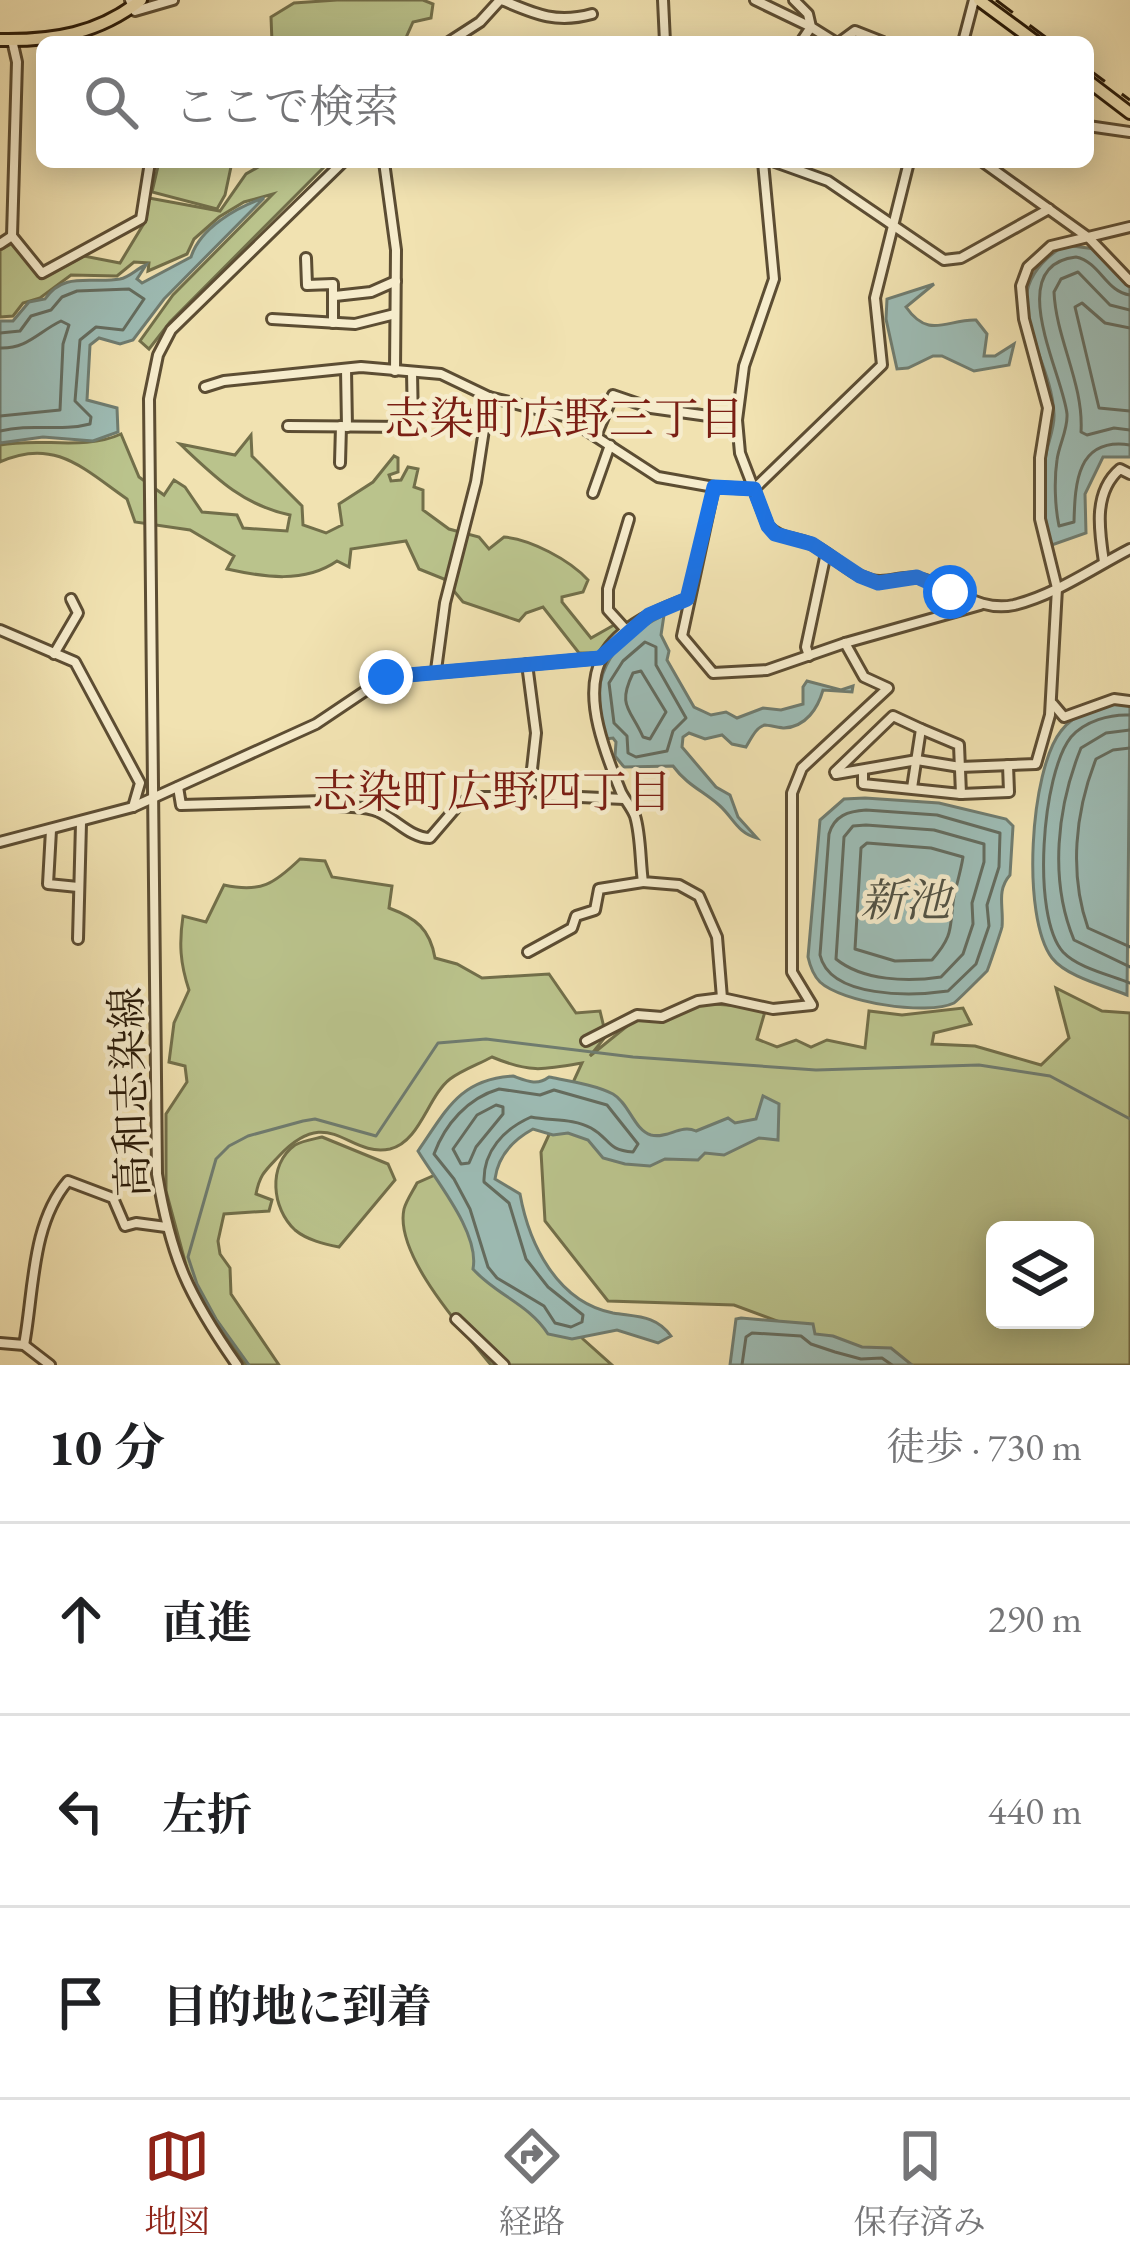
<!DOCTYPE html>
<html lang="ja">
<meta charset="utf-8">
<style>
:root{--surface:#fff;--page:#f6f6f6;--text:#202124;--muted:#757577;--line:#e0e0e0;--accent:#8f2418}
body{margin:0;font-family:"EB Garamond","Noto Serif JP",serif;background:var(--page);color:var(--text)}
.controls{position:absolute;right:36px;bottom:36px;display:grid;overflow:hidden;border-radius:18px;box-shadow:0 6px 30px #0003}
.controls button{width:108px;height:108px;display:grid;place-items:center;padding:0;border:0;border-bottom:3px solid var(--line);background:var(--surface);color:var(--text);font:60px sans-serif}
.stop{position:absolute;width:36px;height:36px;margin:-27px;border:9px solid #1a73e8;border-radius:50%;background:#fff}
.stop.end{background:#1a73e8;border-color:#fff;box-shadow:0 3px 12px #0008}
.list{margin:0;padding:0;list-style:none}
h2{display:flex;justify-content:space-between;align-items:center;height:156px;margin:0;padding:0 48px;font-size:51px}
h2 small{font-size:39px;font-weight:400;color:var(--muted)}
.list li{display:grid;grid-template-columns:78px 1fr auto;gap:36px;align-items:center;box-sizing:border-box;height:192px;padding:0 48px;border-top:3px solid var(--line)}
.list b{display:block;font-size:45px;white-space:nowrap}
.list em{font-size:39px;font-style:normal;color:var(--muted)}
.icon{flex:none;width:66px;height:66px;fill:none;stroke:currentColor;stroke-width:2;stroke-linecap:round;stroke-linejoin:round}
.map{position:relative;flex:none;width:1130px;height:1365px;overflow:hidden}
.search{position:absolute;background:var(--surface);box-shadow:0 6px 30px #0003;left:36px;right:36px;top:36px;height:132px;display:flex;align-items:center;gap:30px;box-sizing:border-box;padding:0 42px;border-radius:18px;color:var(--muted);font-size:45px}
.sheet{height:732px;background:var(--surface)}
nav{display:flex;justify-content:space-around;align-items:center;box-sizing:border-box;height:168px;border-top:3px solid var(--line);background:var(--surface);font-size:33px;color:var(--muted)}
nav a{display:grid;justify-items:center;gap:6px}
nav .on{color:var(--accent)}
.map>svg:first-child{display:block}
</style>
<div class="map">
<svg width="1130" height="1365" viewBox="0 0 1130 1365">
<rect width="100%" height="100%" fill="#f1e2b1"/>
<filter id="stains"><feTurbulence type="fractalNoise" baseFrequency=".00167" numOctaves="4"/><feColorMatrix values="0 0 0 0 .2 0 0 0 0 .09 0 0 0 0 .02 0 0 0 .5 -.17"/></filter>
<radialGradient id="worn" r=".72"><stop offset=".6" stop-color="#630" stop-opacity="0"/><stop offset="1" stop-color="#630" stop-opacity=".3"/></radialGradient>
<g fill="#bac38c" stroke="#726f4a" stroke-width="3" fill-rule="evenodd">
<path d="M337 0H423L433 4 431 18 413 22 404 42H272L271 17 294 3Z"/>
<path d="M159 162H232L225 195 217 209 152 192Z"/>
<path d="M267 162H329L170 322 149 349 140 341 173 295 273 194 244 202 219 217 194 239 187 254 148 271 149 263 134 262 117 276 71 275 40 298 23 303 13 316 0 317V250L13 243 43 278 84 256 120 263 146 220 149 198 220 211 246 174Z"/>
<path d="M121 434 139 477 164 495 174 480 185 487 202 512 237 515 243 528 287 531 290 515C242 505 214 476 180 444L235 455 251 435 252 456 302 506 303 525 326 533 342 525 339 504 373 482 394 456 398 458V472L389 475 391 481 401 480 408 467 418 469 414 487 423 490V510L449 529 479 537 489 549 504 537C530 539 570 560 588 580L583 592 562 597V602L591 638 614 625 622 633 602 653H579L543 607 526 613 519 621 463 602 444 579 419 569 406 541 351 549 349 567 337 561C304 584 263 577 227 569L234 556 190 530 135 522 127 499C84 469 54 437 0 462V445C40 437 84 451 121 434Z"/>
<path d="M300 859 325 861 332 877 392 886 389 908C416 918 430 929 435 958L457 964 482 978 549 974 576 1013 600 1011 606 1036 590 1056 637 1018 661 1022 700 1003 766 1008 757 1039 777 1047 796 1040 811 1047 827 1040 865 1048 869 1011 902 1015 963 1008 971 1024 934 1033 932 1044 975 1046 1041 1065 1069 1038 1056 988 1102 1011 1130 1013V1365H895L734 1305 608 1301 545 1221 541 1152 582 1063C543 1070 530 1073 492 1057 479 1064 462 1070 450 1079 428 1096 420 1142 390 1149 347 1158 330 1102 279 1156 265 1171 260 1174 256 1194L272 1200 269 1211 224 1214 218 1241 220 1254 230 1268 231 1294 279 1365H246L190 1280 166 1191V1114L187 1082 185 1066 169 1062 174 1023 189 990C180 963 179 943 183 916L206 922 224 885C261 893 274 884 300 859ZM995 1230H1085V1320H995Z"/>
<path d="M322 1137 388 1164 395 1180 339 1247C324 1244 307 1240 295 1230 272 1209 267 1165 295 1145 302 1141 314 1139 322 1137Z"/>
<path d="M444 1171 583 1339 612 1365H491C464 1331 394 1255 404 1209 406 1201 413 1191 417 1183Z"/>
</g>
<g fill="#9dbcb5" stroke="#6f7c70" stroke-width="3">
<path d="M264 198 164 299 133 340 120 344 99 338 90 345 87 400 117 408 118 432 93 441 43 437 0 443V321H13L29 302 45 299C64 271 91 284 120 279 130 277 136 269 146 265L137 279 142 283 191 257C200 228 237 207 264 198Z"/>
<path d="M1065 245 1095 249 1130 288V457H1103L1085 494 1086 533 1049 546C1045 519 1041 488 1045 461 1046 445 1055 430 1054 414 1051 348 986 294 1065 245Z"/>
<path d="M934 284 906 307C929 340 947 319 976 320L987 334 984 356H995L1014 344 1009 365 974 371 942 356H933L908 368 897 369 886 319 887 299Z"/>
<path d="M664 615 661 635 669 651 667 660 694 707 711 715 726 712 737 718 763 708 781 710 803 704V687L807 681 841 690 853 686 852 692 823 690C818 708 806 727 784 728 782 728 767 725 765 725 756 727 751 739 746 747L732 744 722 735 705 739 689 733 683 737 682 747 716 787 730 795 738 817 757 838C737 833 733 817 719 805 703 791 687 785 673 766L624 767 615 756 616 742 613 738 605 739C587 680 607 643 664 615Z"/>
<path d="M1118 702 1130 704 1127 995C1105 986 1067 977 1052 958 1021 917 1030 770 1061 731 1074 713 1098 707 1118 702Z"/>
<path d="M865 798 939 803 1006 819 1013 826 1010 875C996 891 1004 907 1002 927 1001 931 989 967 987 971 984 974 956 1002 954 1003 927 1016 841 1002 820 982 813 975 810 966 808 957L820 820 844 799Z"/>
<path d="M513 1076C527 1081 537 1086 549 1077 569 1081 596 1085 613 1094 629 1103 634 1130 651 1135 668 1139 680 1124 696 1131L728 1118 735 1123 756 1119 763 1096 779 1104 778 1140 759 1138 724 1155 705 1153 698 1160 665 1159 650 1166 625 1164 603 1158 588 1140 568 1133 553 1135 533 1129C513 1140 498 1155 495 1179L520 1194C529 1244 557 1302 613 1313 637 1317 656 1315 671 1336L658 1343 617 1330 572 1339 548 1334C529 1304 496 1295 473 1269 480 1233 436 1181 418 1151 446 1111 459 1079 513 1076Z"/>
<path d="M741 1318 813 1324 815 1334 833 1336 862 1347 891 1348 912 1365H730L736 1319Z"/>
</g>
<g fill="none" stroke-linecap="round" stroke-linejoin="round">
<g stroke="#646c5f" stroke-width="3">
<path d="M1130 295C1106 292 1100 262 1076 257 1002 265 1063 374 1067 414 1068 430 1059 444 1057 460 1054 480 1055 507 1059 526L1074 522C1075 483 1077 437 1130 445"/>
<path d="M1130 310 1110 305 1078 272 1061 279 1054 292C1056 339 1084 384 1081 432L1087 435 1114 428 1130 430"/>
<path d="M1130 328 1105 323 1082 303 1075 307 1099 408 1130 411"/>
<path d="M0 333 20 331 31 316 51 310 62 297 77 291 129 289 144 299 123 330 96 327 80 340 75 401 91 417 90 424C60 432 31 423 0 431"/>
<path d="M0 348C27 349 38 332 61 321L69 325 63 344 60 410 0 416"/>
<path d="M645 642 656 647V665L686 718 673 731 667 751 636 757 628 753 627 736 614 723 609 683 623 661Z"/>
<path d="M641 671 666 712 650 739 643 737C630 708 617 706 633 673Z"/>
<path d="M1130 715C1110 714 1085 721 1071 737 1042 773 1031 916 1063 952 1078 968 1110 975 1130 983"/>
<path d="M1130 730 1106 733 1081 748C1057 807 1049 880 1074 940L1130 967"/>
<path d="M1130 748 1113 750 1096 759C1075 812 1069 874 1088 928L1130 947"/>
<path d="M866 810 937 815 1000 833 999 867 987 905 989 926 976 964 948 991C913 996 830 999 820 955L829 834C834 816 848 811 866 810Z"/>
<path d="M866 825 934 830 984 844V862L972 903 973 924 963 954 941 977C908 982 863 981 836 959L844 837 853 826Z"/>
<path d="M867 843 931 848 963 857C961 870 957 883 954 896 949 927 955 934 932 960L895 961 855 949 861 848Z"/>
<path d="M499 1089 540 1095 554 1090 607 1105 638 1144 633 1152C606 1150 611 1139 591 1128 573 1118 551 1121 531 1117 504 1129 483 1151 484 1182L509 1203 526 1259 548 1287 583 1315 582 1322 571 1327 555 1323 544 1306 497 1278 488 1267 470 1209 454 1179 434 1154C445 1124 468 1098 499 1089Z"/>
<path d="M496 1105 503 1107V1114L476 1147 469 1163 461 1164 453 1149 477 1115Z"/>
<path d="M742 1365 746 1337 752 1333 801 1336 811 1344 835 1352 861 1359 882 1358 892 1365"/>
</g>
<path stroke="#6f7c70" stroke-width="3" d="M249 1365 216 1319 197 1284 188 1257 216 1159 229 1146 248 1136 303 1121 315 1119 376 1136 438 1043 486 1039 633 1057 816 1070 979 1065 1050 1076 1130 1119"/>
<g stroke="#5c4d33" stroke-width="14">
<g id="minor">
<path d="M130 0 135 11 173 0"/>
<path d="M502 0C535 14 556 24 592 14"/>
<path d="M663 0 665 42"/>
<path d="M755 0 811 27 801 42"/>
<path d="M794 0 808 14 811 27 835 42"/>
<path d="M12 40 17 62 12 236 42 273 141 219 150 162"/>
<path d="M449 42 480 22 500 0"/>
<path d="M840 42 855 31 883 42"/>
<path d="M963 42 974 0"/>
<path d="M1088 126 1130 132"/>
<path d="M384 162 396 250 395 371"/>
<path d="M763 162 774 279 744 366 737 420 740 453 768 526C780 539 794 537 809 543 832 553 848 574 872 580 887 584 903 575 918 578 951 584 977 613 1014 605 1055 595 1093 568 1130 549"/>
<path d="M775 162 828 181 944 260 961 258 1049 209"/>
<path d="M983 162 1089 238 1130 281"/>
<path d="M0 244 12 236"/>
<path d="M306 258 307 285 333 284V323"/>
<path d="M335 296 371 292 396 281"/>
<path d="M272 319 355 324 395 314"/>
<path d="M346 369 347 427"/>
<path d="M205 387 224 381 361 367 441 374 489 397 564 416 658 477 714 487 754 489 882 365 875 298 909 162"/>
<path d="M288 426 410 427 413 425 412 372"/>
<path d="M596 436 613 395 651 408 737 420"/>
<path d="M340 463 341 426"/>
<path d="M714 487 682 636 713 673 767 670 845 643 980 605"/>
<path d="M593 493 610 445"/>
<path d="M1104 562C1099 530 1093 492 1120 469L1130 474"/>
<path d="M687 599C573 639 581 694 621 792 625 800 632 808 635 816 641 836 640 861 643 882L679 885 699 896 717 937 722 998 773 1009 812 1005 792 972V793L802 768 888 688 864 677 845 643"/>
<path d="M0 630 75 662 140 783 133 807"/>
<path d="M627 631 608 610V589L629 519"/>
<path d="M54 654 78 613 71 599"/>
<path d="M809 656 806 647 826 553"/>
<path d="M527 664 536 733 530 787"/>
<path d="M436 670 445 603 476 482 489 397"/>
<path d="M1053 704 1064 717 1114 699 1130 701"/>
<path d="M863 770V784L961 794 959 745 921 729"/>
<path d="M835 772 893 716 921 729 912 788"/>
<path d="M836 774 917 760 960 767 1036 764 1050 715 1057 588 1040 519V458L1048 408 1024 319 1021 286 1028 267 1051 246 1130 227"/>
<path d="M178 787 181 805 323 801C341 811 361 803 379 812 397 820 411 838 430 838L460 803 475 797H496L506 788 530 787 541 794 558 796 624 799"/>
<path d="M961 794 1009 792 1008 765"/>
<path d="M51 830 48 884 78 887"/>
<path d="M0 842 133 807 316 724 386 677 600 658"/>
<path d="M78 939 81 823"/>
<path d="M528 952 572 928 576 916 595 910 599 889 643 882"/>
<path d="M586 1041 637 1015 662 1017 698 1001 722 998"/>
<path d="M456 1319 504 1365"/>
<path d="M0 1343 24 1345 50 1365"/>
<path d="M24 1345C34 1292 31 1224 68 1181L113 1198 125 1226 136 1223 166 1227"/>
<path d="M237 1365C188 1295 171 1258 157 1174L149 399 158 355 171 330 343 162"/>
</g>
</g>
<g stroke="#2a1b09" stroke-width="16">
<g id="major">
<path d="M979 0 1036 42"/>
<path d="M0 40C53 41 98 34 141 0"/>
<path d="M1088 81 1130 113"/>
</g>
</g>
<use href="#minor" stroke="#f6eccc" stroke-width="8"/>
<use href="#major" stroke="#f1e2b1" stroke-width="10"/>
<g stroke="#2a1b09" stroke-width="3" stroke-dasharray="21 21" stroke-linecap="butt">
<path d="M996 0 1052 42"/>
<path d="M1088 69 1130 100"/>
</g>
</g>
<g fill="none" stroke-linecap="round" stroke-linejoin="round">
<path stroke="#1a73e8" stroke-width="15" d="M386 677 600 658 649 615 687 599 714 487 754 489 768 526 775 534 812 544 860 576 878 583 917 577 950 592"/>
</g>
<g text-anchor="middle" stroke-width="9" stroke-linejoin="round" paint-order="stroke">
<g font-size="42" fill="#2a1b09" stroke="#f6eccc">
<text transform="translate(129 1092) rotate(-92)" y="15">高和志染線</text>
</g>
<g font-size="45" fill="#7a1f14" stroke="#f6eccc">
<text x="564" y="434">志染町広野三丁目</text>
<text x="492" y="807">志染町広野四丁目</text>
</g>
<g font-size="45" font-style="italic" fill="#525345" stroke="#f6eccc">
<text x="905" y="916">新池</text>
</g>
</g>
<rect width="100%" height="100%" filter="url(#stains)"/>
<rect width="100%" height="100%" fill="url(#worn)"/>
</svg>
<div class="controls">
<button><svg class="icon" aria-label="layers" viewBox="0 0 24 24"><path d="M12 4l9 5-9 5-9-5zM3 14l9 5 9-5"/></svg></button>
</div>
<div class="stop" style="left:950px;top:592px"></div>
<div class="stop end" style="left:386px;top:677px"></div>
<div class="search"><svg class="icon" aria-label="search" viewBox="0 0 24 24"><circle cx="10" cy="10" r="6"/><path d="M15 15l6 6"/></svg>ここで検索</div>
</div>
<section class="sheet">
<h2>10 分<small>徒歩 · 730 m</small></h2>
<ul class="list">
<li><svg class="icon" aria-label="ahead" viewBox="0 0 24 24"><path d="M12 20V5M6 11l6-6 6 6"/></svg><div><b>直進</b></div><em>290 m</em></li>
<li><svg class="icon" aria-label="left" viewBox="0 0 24 24"><path d="M17 20v-9H6M10 6l-5 5 5 5"/></svg><div><b>左折</b></div><em>440 m</em></li>
<li><svg class="icon" aria-label="arrive" viewBox="0 0 24 24"><path d="M6 21V4h12l-3 4 3 4H6"/></svg><div><b>目的地に到着</b></div></li>
</ul>
</section>
<nav>
<a class="on"><svg class="icon" aria-label="map" viewBox="0 0 24 24"><path d="M3 6l6-2 6 2 6-2v14l-6 2-6-2-6 2zM9 4v14M15 6v14"/></svg>地図</a>
<a><svg class="icon" aria-label="directions" viewBox="0 0 24 24"><path d="M12 3l9 9-9 9-9-9zM9 14v-3h6M13 9l2 2-2 2"/></svg>経路</a>
<a><svg class="icon" aria-label="saved" viewBox="0 0 24 24"><path d="M7 4h10v16l-5-4-5 4z"/></svg>保存済み</a>
</nav>
